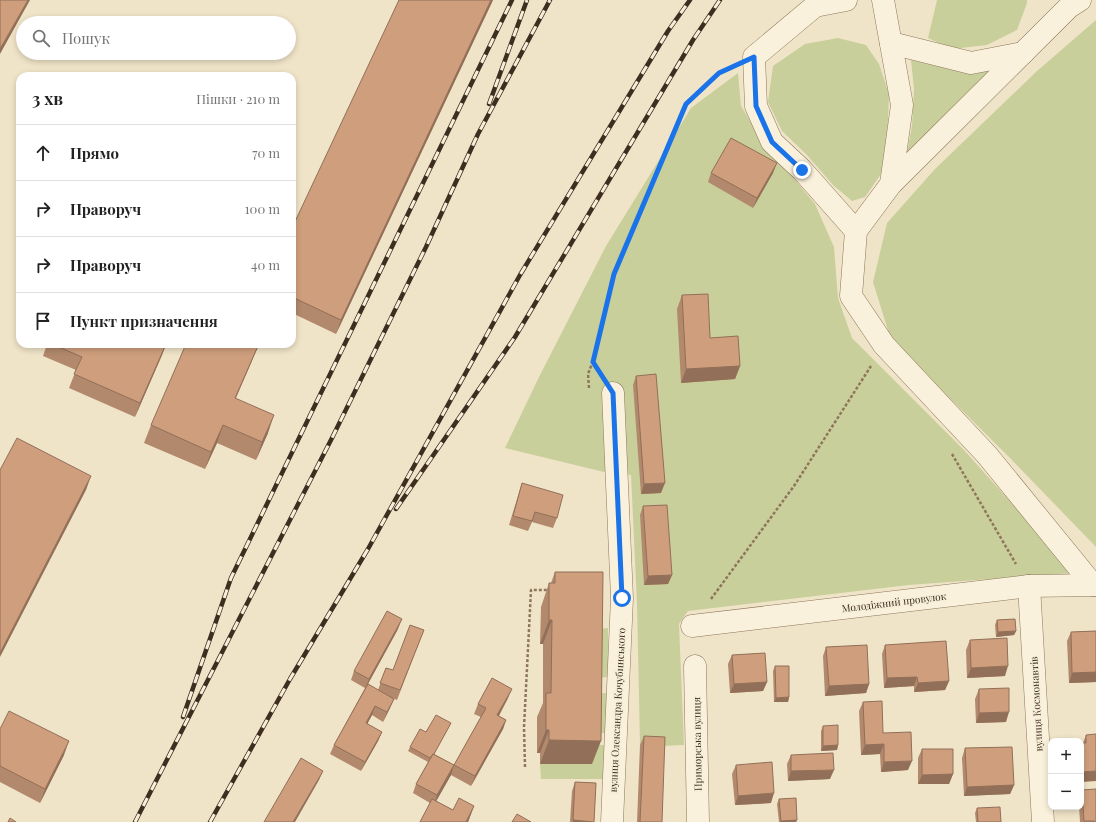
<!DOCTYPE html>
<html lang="uk">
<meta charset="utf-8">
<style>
:root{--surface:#fff;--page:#f6f6f6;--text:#222;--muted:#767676;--line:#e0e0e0}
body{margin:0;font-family:"Playfair Display",serif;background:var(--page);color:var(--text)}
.controls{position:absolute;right:12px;bottom:12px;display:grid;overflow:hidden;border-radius:8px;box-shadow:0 2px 6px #0003}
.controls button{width:36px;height:36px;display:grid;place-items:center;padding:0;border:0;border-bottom:1px solid var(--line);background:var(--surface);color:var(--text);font:20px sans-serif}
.stop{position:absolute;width:12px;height:12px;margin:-9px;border:3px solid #1a73e8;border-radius:50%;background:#fff}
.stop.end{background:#1a73e8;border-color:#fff;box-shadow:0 1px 4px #0008}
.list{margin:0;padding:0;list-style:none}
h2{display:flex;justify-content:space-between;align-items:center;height:52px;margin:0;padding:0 16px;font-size:17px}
h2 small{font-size:13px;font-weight:400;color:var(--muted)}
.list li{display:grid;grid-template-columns:26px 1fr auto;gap:12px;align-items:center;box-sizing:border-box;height:56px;padding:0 16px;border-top:1px solid var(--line)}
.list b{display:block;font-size:15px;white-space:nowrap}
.list em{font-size:13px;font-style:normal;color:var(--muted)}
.icon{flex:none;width:22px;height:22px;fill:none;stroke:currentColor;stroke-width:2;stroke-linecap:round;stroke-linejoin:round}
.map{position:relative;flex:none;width:1096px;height:822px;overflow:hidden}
.search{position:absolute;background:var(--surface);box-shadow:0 2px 6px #0003;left:16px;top:16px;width:280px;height:44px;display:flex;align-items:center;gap:10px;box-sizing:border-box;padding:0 14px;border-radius:22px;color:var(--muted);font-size:15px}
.panel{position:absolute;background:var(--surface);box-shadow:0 2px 6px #0003;left:16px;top:72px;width:280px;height:276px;border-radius:12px}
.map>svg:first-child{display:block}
</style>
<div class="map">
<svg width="1096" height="822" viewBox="0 0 1096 822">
<rect width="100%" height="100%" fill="#f0e4c8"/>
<g fill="#c9cf9b">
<path d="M937 0H1027V3L1017 30 987 45 952 49 928 38Z"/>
<path d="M1096 20V547L1010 458 891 340 873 282 887 223 935 169 1037 71Z"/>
<path d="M838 38 866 45 879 64 889 94 887 144 881 174 865 197 852 201 833 185 807 155 782 131 768 102 773 66 805 44Z"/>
<path d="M911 60 962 72 997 67 905 163 912 126 914 89Z"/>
<path d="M738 73 741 106 761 139 815 204 834 247 838 298 852 338 964 450 1074 573 909 585 688 611 679 624 684 745 662 746 640 745 637 604 631 475 604 472 505 448 539 377 606 246 691 108Z"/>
<path d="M608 628V677L593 678 594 629Z"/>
<path d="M607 693V733H593V694Z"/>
<path d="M593 745H606L604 779H541L540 764H592Z"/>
</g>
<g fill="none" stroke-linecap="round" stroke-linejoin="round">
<g stroke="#8d765c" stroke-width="23">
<g id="minor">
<path d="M846 0 815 6 754 57 756 106 772 142 802 170 856 231"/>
<path d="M883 0 902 105 891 184"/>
<path d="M1080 0 1069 7 891 184 856 231 851 296 884 345 987 455 1093 585"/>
<path d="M891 43 971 63 1023 53"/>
<path d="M1029 586 1043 822"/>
<path d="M692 626 1029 586 1096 585"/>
<path d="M695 666 698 822"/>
<path d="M612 822 622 598 613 393"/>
</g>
</g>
<g stroke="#8d765c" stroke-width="2.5" stroke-dasharray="3 2" stroke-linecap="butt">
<path d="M601 374 593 361 614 274 686 104 719 73 731 68"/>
<path d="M589 388 588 374 593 361"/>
<path d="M952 454 1016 564"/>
<path d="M711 599 794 486 871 366"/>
<path d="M525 767 524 727 531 590H550"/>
</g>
<use href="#minor" stroke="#faf1dc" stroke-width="22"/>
<g stroke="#3d2e20" stroke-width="4.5">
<g id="rail">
<path d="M489 104 527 0"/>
<path d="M396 509 515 337 693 40 720 0"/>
<path d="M183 717 231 578 512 0"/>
<path d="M135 822 332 438 426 247 478 134 550 0"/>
<path d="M210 822 290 679 368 549 520 275 668 31 690 0"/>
</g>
</g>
<use href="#rail" stroke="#f7eed8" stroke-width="3" stroke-dasharray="9" stroke-linecap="butt"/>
</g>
<g fill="#b2896c">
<path d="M493 0 336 334 292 313V228Z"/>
<path d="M711 173H773L753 208 708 182Z"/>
<path d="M682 295 710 338 740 366 735 379 681 383 677 309Z"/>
<path d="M47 344H166L162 355 135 417 69 388 76 370 43 356Z"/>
<path d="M258 346 251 363 236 398 268 433 256 460 217 443 205 469 144 443 151 425Z"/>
<path d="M636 376 661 493 641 494 633 385Z"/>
<path d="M522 483 557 518 553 528 532 522 528 531 509 525Z"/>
<path d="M643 506 672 575 668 584 644 585 640 515Z"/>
<path d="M555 572 592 764H540V753H537V717L543 703V644H540L541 607 549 583H551Z"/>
<path d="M997 620 1016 631 1014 635 996 637 995 625Z"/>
<path d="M398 629 368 684 378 690 386 668 393 670 424 630 397 700 392 698 394 699 390 708 383 722 372 715 367 724 382 732 378 741 361 771 330 754 334 745 365 688 351 680 354 671Z"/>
<path d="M1096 631V682L1069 683 1067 641 1071 632Z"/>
<path d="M970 640 1005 676 967 678 966 650Z"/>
<path d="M885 645 949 681 945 690 914 692V686L884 688 882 654Z"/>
<path d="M826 647 869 684 866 693 825 696 823 656Z"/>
<path d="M732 655 767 682 763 691 730 693 728 664Z"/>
<path d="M775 666 789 697 788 702H774L773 671Z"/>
<path d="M979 689 1006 722 976 723 975 699Z"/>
<path d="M508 698 499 716 506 720 503 729 471 786 451 775 436 801 453 810 474 806 468 822H420L430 803 413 793 416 784 428 762 408 751 410 747 426 732 451 723 449 727 434 754 454 765 481 717 474 714 478 704Z"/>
<path d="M863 702 883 733 908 770 881 772 880 754 861 755 859 711Z"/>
<path d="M823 726 838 745 837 750 821 751V731Z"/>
<path d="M0 729 64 755 40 803 0 782Z"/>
<path d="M1086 735 1096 781 1083 743Z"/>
<path d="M644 736 662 822H637L640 745Z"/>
<path d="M965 748 1014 785 1010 794 964 796 962 758Z"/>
<path d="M922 749 953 774 949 784H918V758Z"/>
<path d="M791 755 830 779 788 781 787 764Z"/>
<path d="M736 765 771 803 735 805 732 774Z"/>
<path d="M575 782 596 783 594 822H570L572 791Z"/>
<path d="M1082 790 1096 822H1080L1079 807H1081V792Z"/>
<path d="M779 799 797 820 796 822H779L777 804Z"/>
<path d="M977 808 1001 822H976L975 813Z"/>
</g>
<g fill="#916f58">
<path d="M28 0H30L0 54V49Z"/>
<path d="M491 0H493L336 334 341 320Z"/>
<path d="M777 163 773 173 753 208 757 198Z"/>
<path d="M166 344 162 355 135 417 140 403Z"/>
<path d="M258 346 251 363 228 415 235 398Z"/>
<path d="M740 366 735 379 681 383 686 369Z"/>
<path d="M274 415 268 433 256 460 262 442Z"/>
<path d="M223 425 217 443 205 469 211 452Z"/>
<path d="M91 476 86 490 0 657V653Z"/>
<path d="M665 483 661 493 641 494 644 484Z"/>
<path d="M672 575 668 584 644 585 648 576Z"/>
<path d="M402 619 398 629 365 689 369 679Z"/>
<path d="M549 620H552L543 644H540Z"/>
<path d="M1016 631 1014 635 996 637 998 632Z"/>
<path d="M1008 666 1005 676 967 678 971 668Z"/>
<path d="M1096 672V682L1069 683 1072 673Z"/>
<path d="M917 677 914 686 884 688 887 678Z"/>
<path d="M949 681 945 690 914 692 918 683Z"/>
<path d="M767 682 763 691 730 693 734 684Z"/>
<path d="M869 684 866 693 825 696 829 686Z"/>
<path d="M512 689 508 698 494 724 497 715Z"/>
<path d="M789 697 788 702H774L776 698Z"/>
<path d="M394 699 390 708 383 722 387 712Z"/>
<path d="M375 706 372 715 363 732 366 723Z"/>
<path d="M1009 712 1006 722 976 723 979 713Z"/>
<path d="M506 720 503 729 471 786 475 776Z"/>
<path d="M451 723 449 727 429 763 431 758Z"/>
<path d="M546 730H549L540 753H537Z"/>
<path d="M382 732 378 741 361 771 365 762Z"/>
<path d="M549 740 601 741 592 764H540Z"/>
<path d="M69 741 64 755 40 803 45 789Z"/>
<path d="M884 744 880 754 861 755 865 745Z"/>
<path d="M838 745 837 750 821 751 823 746Z"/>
<path d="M912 761 908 770 881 772 884 762Z"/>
<path d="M454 765 451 775 434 805 437 795Z"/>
<path d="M834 770 830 779 788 781 791 771Z"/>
<path d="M323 771 319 780 295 822H293Z"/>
<path d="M1096 771V781L1081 782V772Z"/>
<path d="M953 774 949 784H918L922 775Z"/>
<path d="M1014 785 1010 794 964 796 967 787Z"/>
<path d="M774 793 771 803 735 805 738 796Z"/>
<path d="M474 806 468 822H466Z"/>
<path d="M573 820 594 822H573Z"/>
<path d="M797 820 796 822H780L781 821Z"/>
</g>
<g fill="#cf9f7d" stroke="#916f58">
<path d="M0 0H28L0 49Z"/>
<path d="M399 0H491L341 320 292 297V228Z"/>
<path d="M731 138 777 163 757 198 711 173Z"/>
<path d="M708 294 710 338 738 336 740 366 686 369 682 295Z"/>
<path d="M52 344H166L140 403 74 374 82 357Z"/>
<path d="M186 344H253L258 346 235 398 274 415 262 442 223 425 211 452 151 425Z"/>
<path d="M656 374 665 483 644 484 636 376Z"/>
<path d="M17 438 91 476 0 653V470Z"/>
<path d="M522 483 563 495 557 518 535 512 532 521 513 516Z"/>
<path d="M667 505 672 575 648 576 643 506Z"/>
<path d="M555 572H603L601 741 549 740V730H546V693H551L552 620H549V583H555Z"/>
<path d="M387 611 402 619 369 679 354 671Z"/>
<path d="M1015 619 1016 631 998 632 997 620Z"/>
<path d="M410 625 424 630 400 690 380 683 386 668 393 670Z"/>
<path d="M1096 631V672L1072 673 1071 632Z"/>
<path d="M1007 638 1008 666 971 668 970 640Z"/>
<path d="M946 641 949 681 918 683 917 677 887 678 885 645Z"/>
<path d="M867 645 869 684 829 686 826 647Z"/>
<path d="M765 653 767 682 734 684 732 655Z"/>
<path d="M775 666H789V697L776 698Z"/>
<path d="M492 678 512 689 497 715 506 720 475 776 454 765 437 795 416 784 433 754 454 765 486 708 478 704Z"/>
<path d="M368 684 394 699 387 712 375 706 366 723 382 732 365 762 334 745Z"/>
<path d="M1009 688V712L979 713V689Z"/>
<path d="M882 701 883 733 911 732 912 761 884 762V744L865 745 863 702Z"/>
<path d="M9 711 69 741 45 789 0 766V729Z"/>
<path d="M436 715 451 723 434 754H433L430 758 410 747 420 729 426 732Z"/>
<path d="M838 725V745L823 746V726Z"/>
<path d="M1096 734V771L1081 772V743H1086V735Z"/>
<path d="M644 736 665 737 662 822H640Z"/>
<path d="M1012 747 1014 785 967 787 965 748Z"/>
<path d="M922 749H953V774L922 775Z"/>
<path d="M833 753 834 770 791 771V755Z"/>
<path d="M301 758 323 771 293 822H264Z"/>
<path d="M772 762 774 793 738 796 736 765Z"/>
<path d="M575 782 596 783 594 822 573 820Z"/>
<path d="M1096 789V822H1094V821H1084L1082 790Z"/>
<path d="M459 798 474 806 466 822H420L432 799 453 810Z"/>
<path d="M796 798 797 820 781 821 779 799Z"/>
<path d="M1000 807 1001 822H978L977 808Z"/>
<path d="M517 814 531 822H512Z"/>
<path d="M10 818 16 822H8Z"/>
</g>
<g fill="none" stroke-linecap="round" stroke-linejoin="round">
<path stroke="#1a73e8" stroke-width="5" d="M622 598 613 393 593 362 614 274 686 104 719 73 754 57 756 106 772 142 802 170"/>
</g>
<g text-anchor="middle" stroke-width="3" stroke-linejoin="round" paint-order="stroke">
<g font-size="10" fill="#3d2e20" stroke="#f7eed8">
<text transform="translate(894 602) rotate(-7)" y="4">Молодіжний провулок</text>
<text transform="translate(1036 704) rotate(-93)" y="4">вулиця Космонавтів</text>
<text transform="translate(617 710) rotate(-87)" y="4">вулиця Олександра Кочубинського</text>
<text transform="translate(697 744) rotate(-91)" y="4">Приморська вулиця</text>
</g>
</g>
</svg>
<div class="controls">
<button>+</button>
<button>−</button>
</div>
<div class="stop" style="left:622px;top:598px"></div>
<div class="stop end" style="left:802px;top:170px"></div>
<div class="search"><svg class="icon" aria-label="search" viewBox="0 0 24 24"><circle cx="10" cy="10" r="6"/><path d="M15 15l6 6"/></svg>Пошук</div>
<section class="panel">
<h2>3 хв<small>Пішки · 210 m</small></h2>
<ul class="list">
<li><svg class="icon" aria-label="ahead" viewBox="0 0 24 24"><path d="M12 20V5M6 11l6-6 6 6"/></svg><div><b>Прямо</b></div><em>70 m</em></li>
<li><svg class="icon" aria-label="right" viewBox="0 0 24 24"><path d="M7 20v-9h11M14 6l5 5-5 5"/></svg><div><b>Праворуч</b></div><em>100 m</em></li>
<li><svg class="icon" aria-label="right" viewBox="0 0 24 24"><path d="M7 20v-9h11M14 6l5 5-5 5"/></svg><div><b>Праворуч</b></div><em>40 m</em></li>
<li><svg class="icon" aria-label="arrive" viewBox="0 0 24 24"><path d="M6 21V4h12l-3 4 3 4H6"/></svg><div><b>Пункт призначення</b></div></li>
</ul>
</section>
</div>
